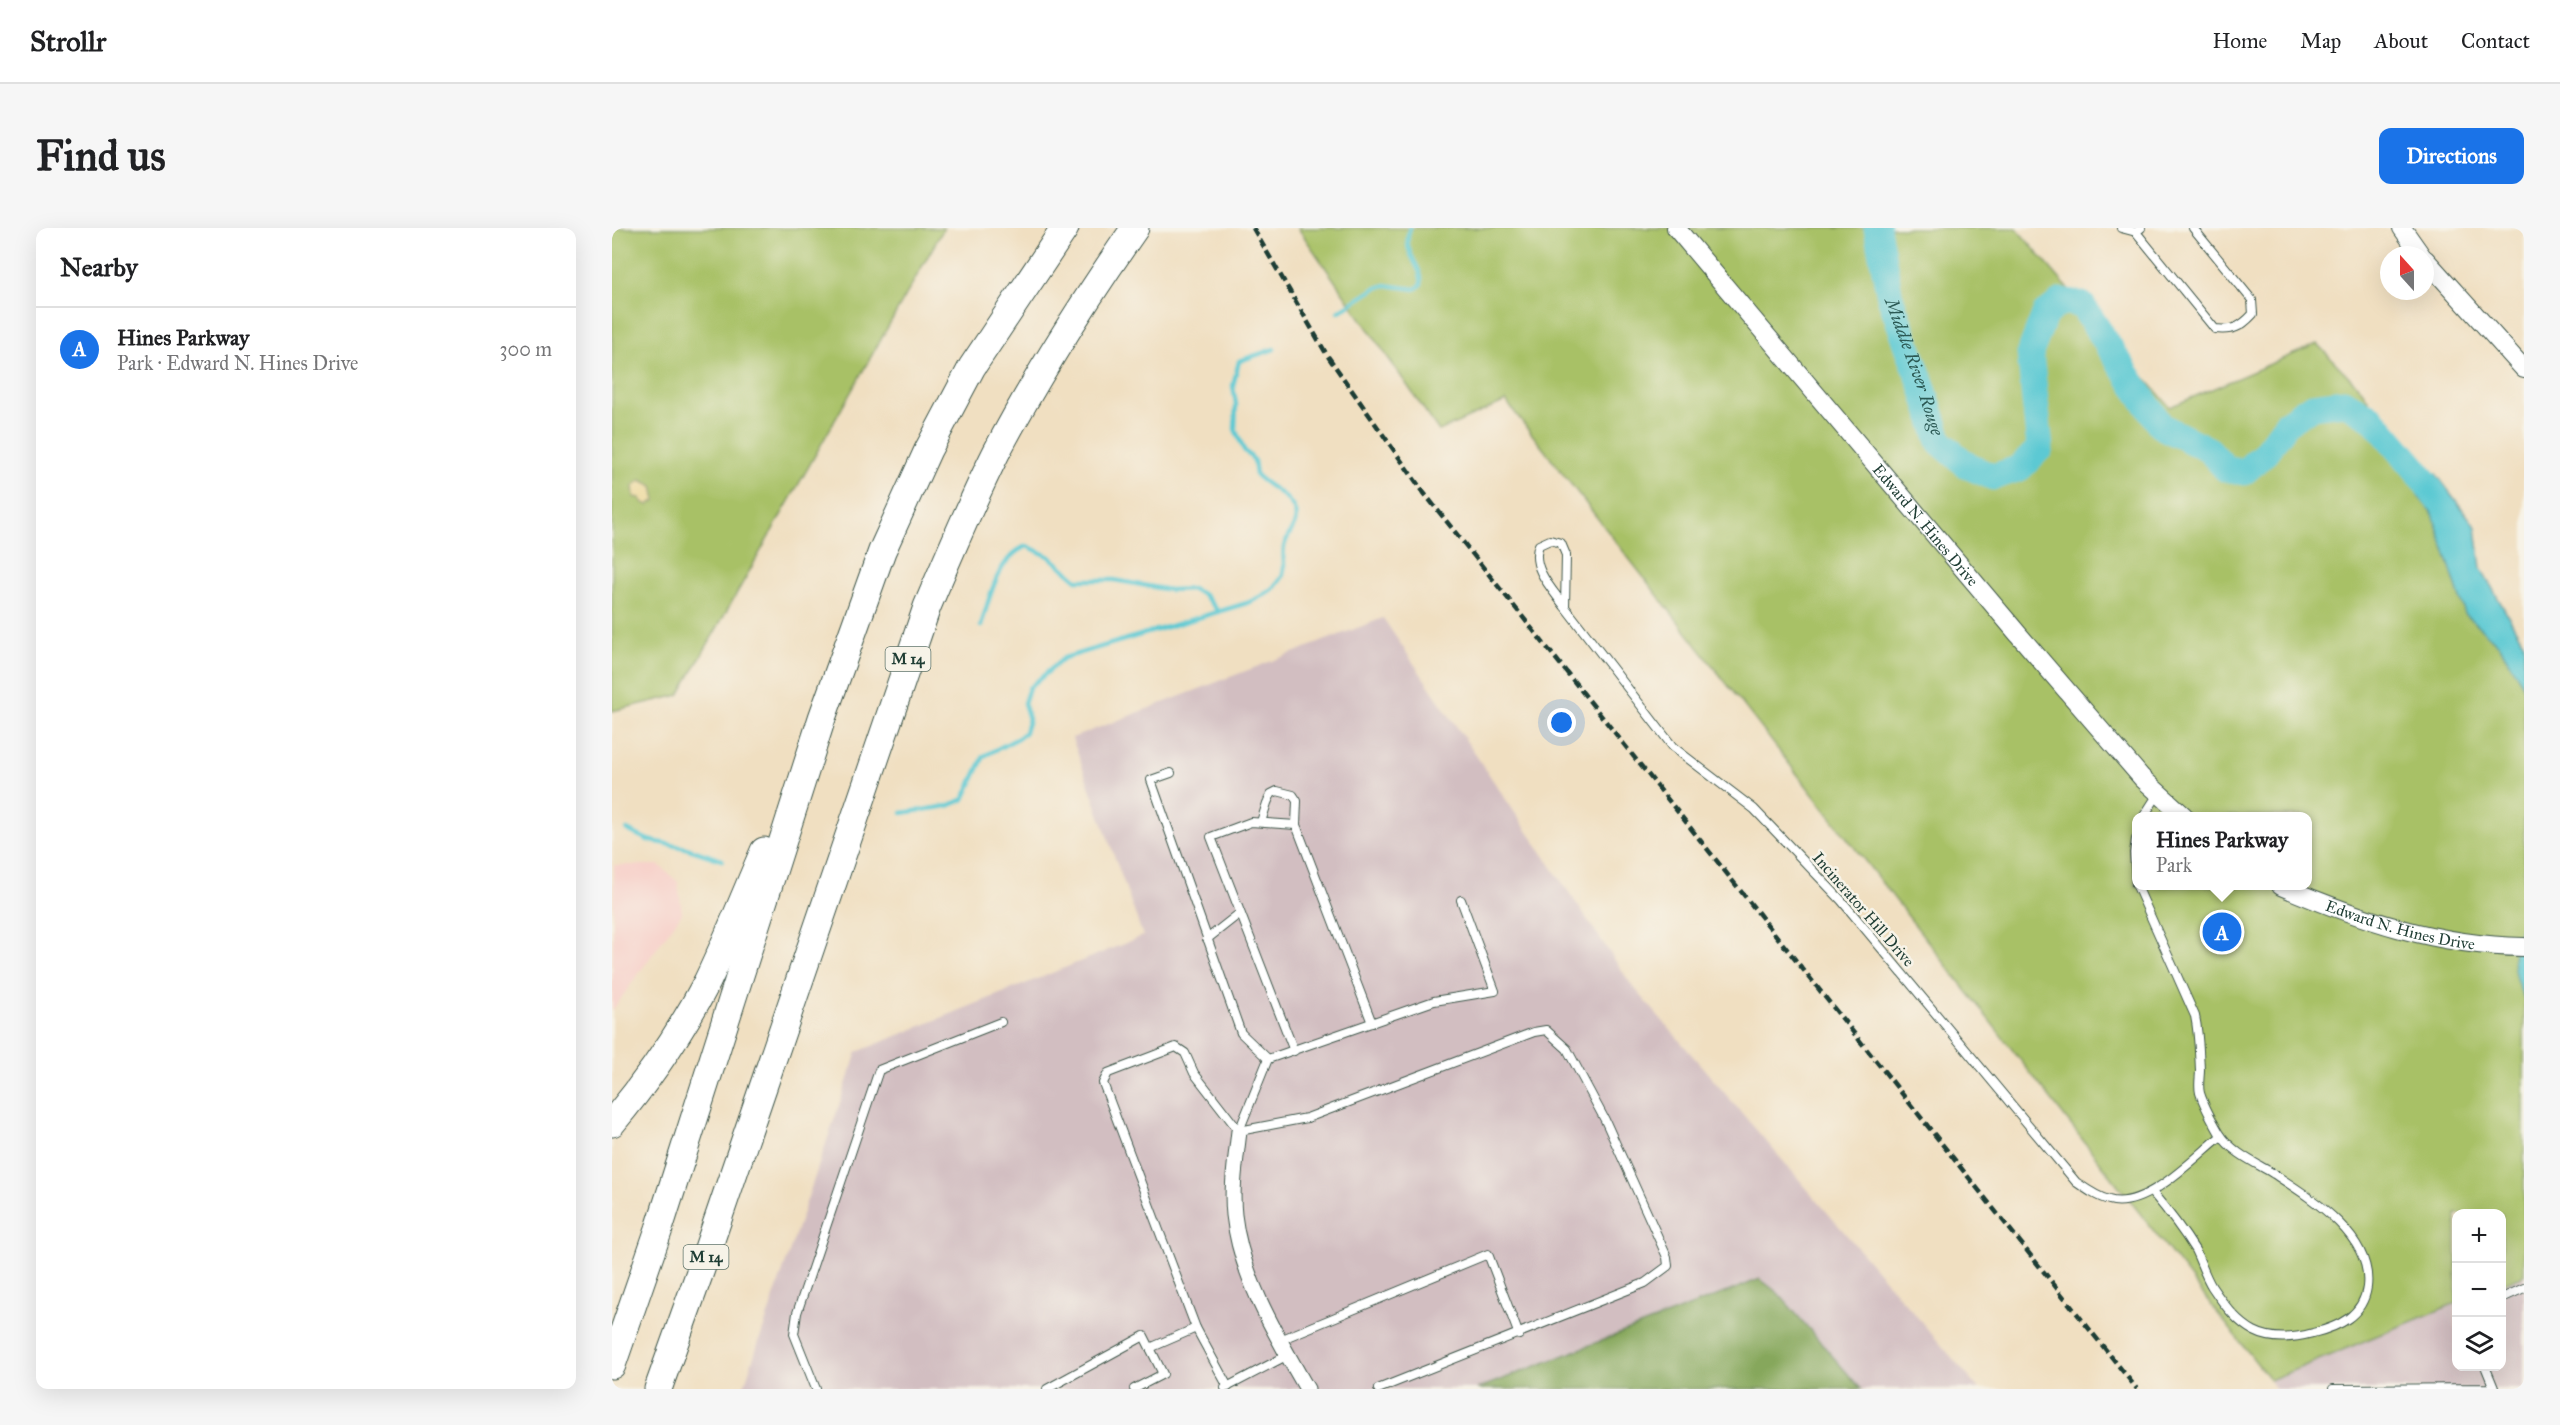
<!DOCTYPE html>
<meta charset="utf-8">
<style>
:root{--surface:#fff;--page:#f6f6f6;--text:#202124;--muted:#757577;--line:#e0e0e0;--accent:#1a73e8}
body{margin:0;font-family:"IM FELL Great Primer",serif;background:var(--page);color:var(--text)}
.controls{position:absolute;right:18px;bottom:18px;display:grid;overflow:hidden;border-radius:12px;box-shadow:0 6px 24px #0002}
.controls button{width:54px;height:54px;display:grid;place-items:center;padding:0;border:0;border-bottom:2px solid var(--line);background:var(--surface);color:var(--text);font:30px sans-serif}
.compass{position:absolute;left:1768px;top:18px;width:54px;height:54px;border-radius:50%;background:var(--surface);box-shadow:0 6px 24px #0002;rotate:339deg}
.you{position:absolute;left:950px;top:495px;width:21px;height:21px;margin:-15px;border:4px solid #fff;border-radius:50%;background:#1a73e8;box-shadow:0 0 0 9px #1a73e833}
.badge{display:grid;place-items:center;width:39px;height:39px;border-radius:50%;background:var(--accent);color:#fff;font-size:20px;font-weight:700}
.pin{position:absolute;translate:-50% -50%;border:3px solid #fff;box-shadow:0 2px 6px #0006}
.popup{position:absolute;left:1520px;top:584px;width:180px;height:78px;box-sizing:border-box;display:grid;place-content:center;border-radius:12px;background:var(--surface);filter:drop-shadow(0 2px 4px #0005);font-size:20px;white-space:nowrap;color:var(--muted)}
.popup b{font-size:22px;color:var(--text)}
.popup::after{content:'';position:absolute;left:50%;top:100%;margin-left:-12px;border:12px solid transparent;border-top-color:var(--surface)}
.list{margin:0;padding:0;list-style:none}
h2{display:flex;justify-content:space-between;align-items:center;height:78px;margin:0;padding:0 24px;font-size:26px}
h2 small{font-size:20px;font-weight:400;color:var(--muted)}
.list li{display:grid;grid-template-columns:39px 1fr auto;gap:18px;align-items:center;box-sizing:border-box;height:84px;padding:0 24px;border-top:2px solid var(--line)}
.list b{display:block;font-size:22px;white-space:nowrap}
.list p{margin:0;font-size:20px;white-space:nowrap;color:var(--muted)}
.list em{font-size:20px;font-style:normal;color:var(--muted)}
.icon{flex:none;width:33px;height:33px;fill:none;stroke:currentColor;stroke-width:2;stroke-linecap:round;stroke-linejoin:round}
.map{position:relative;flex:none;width:1912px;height:1161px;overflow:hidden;border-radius:12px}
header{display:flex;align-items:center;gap:36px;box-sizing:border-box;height:84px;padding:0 30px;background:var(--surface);border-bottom:2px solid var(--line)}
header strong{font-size:28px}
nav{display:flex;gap:33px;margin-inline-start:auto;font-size:21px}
.intro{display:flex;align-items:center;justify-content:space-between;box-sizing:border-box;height:144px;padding:0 36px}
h1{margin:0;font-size:42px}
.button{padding:15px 27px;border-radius:12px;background:var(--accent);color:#fff;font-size:21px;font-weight:700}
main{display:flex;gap:36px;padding:0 36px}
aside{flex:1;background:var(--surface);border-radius:12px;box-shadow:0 6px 24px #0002}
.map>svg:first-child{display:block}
</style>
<header>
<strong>Strollr</strong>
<nav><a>Home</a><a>Map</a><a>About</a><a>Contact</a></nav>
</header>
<div class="intro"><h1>Find us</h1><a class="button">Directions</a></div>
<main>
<aside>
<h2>Nearby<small></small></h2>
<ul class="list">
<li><span class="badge">A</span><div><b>Hines Parkway</b><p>Park · Edward N. Hines Drive</p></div><em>300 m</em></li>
</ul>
</aside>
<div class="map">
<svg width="1912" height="1161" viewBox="0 0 1912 1161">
<rect width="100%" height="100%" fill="#f7f3e8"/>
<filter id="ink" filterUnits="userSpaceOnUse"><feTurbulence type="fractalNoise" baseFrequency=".0167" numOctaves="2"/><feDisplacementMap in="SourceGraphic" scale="12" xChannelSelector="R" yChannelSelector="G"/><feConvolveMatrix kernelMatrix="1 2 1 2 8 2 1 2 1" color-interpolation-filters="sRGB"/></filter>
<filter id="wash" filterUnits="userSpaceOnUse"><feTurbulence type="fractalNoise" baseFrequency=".008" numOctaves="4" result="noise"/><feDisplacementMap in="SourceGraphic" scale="24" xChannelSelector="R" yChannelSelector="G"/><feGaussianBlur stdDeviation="1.35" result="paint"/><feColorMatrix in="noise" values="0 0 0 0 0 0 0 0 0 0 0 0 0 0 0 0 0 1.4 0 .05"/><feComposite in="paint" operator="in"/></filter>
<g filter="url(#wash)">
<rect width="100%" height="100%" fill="#f0dfc1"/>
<path fill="#f7d0c9" d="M2 637H47L66 654 70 685 0 783Z"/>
<g fill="#d2bec1">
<path d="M771 390 1019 756 1367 1161H131L245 824 531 708 460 510Z"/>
<path d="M1912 1047V1161H1663L1658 1152 1844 1075V1138H1890V1056Z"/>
</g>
<g fill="#a8c166" stroke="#647f4d" stroke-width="1.5" fill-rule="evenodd">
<path d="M0 0H332L67 467 0 483Z"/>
<path d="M686 0H1404L1558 179 1705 116 1750 162 1912 423V1047L1890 1056V986H1844V1075L1658 1152 894 173 827 203ZM1524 588H1696V658H1524Z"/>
</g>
<path fill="#86a75b" stroke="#527248" stroke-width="1.5" d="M1148 1051 1166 1065 1249 1161H865Z"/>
<path fill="#eeda9e" stroke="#868c69" stroke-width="1.5" d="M29 252 41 258 44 272 36 277 32 275 28 270 22 269 21 258Z"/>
<g fill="#5cc9d3" stroke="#3e8384" stroke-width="1.5">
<path d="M1802 239 1824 246 1864 299 1869 340 1912 416V459L1887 417 1853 386 1821 286 1806 268Z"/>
<path d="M1912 692V771C1897 740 1898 723 1912 692Z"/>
</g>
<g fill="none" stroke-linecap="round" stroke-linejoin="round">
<g stroke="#5cc9d3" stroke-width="4.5">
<path d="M726 84 762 61 773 57 803 61 809 57C812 37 788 26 798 0"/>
<path d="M369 398C377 371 386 328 415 318L438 329 465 352H502L558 362 580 361 592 367 607 384"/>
<path d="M290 585 336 578 352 571 372 528 408 509 413 504 417 491 412 475 417 460 452 430 635 375C647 370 662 362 669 351 675 342 670 329 672 319 674 306 689 296 682 281 674 265 656 259 644 247L642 232 632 222 623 201 624 176 621 158 627 133 662 121"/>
<path d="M15 602 36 612 74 620 110 632"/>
</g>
<path stroke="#5cc9d3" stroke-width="27" id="s1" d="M1265 0 1278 69 1310 157 1328 214 1356 238 1381 249 1408 240 1428 220 1418 125 1433 86 1450 73 1470 77 1549 198 1597 222 1614 241 1632 244 1651 227 1675 195 1700 178 1732 174 1760 190 1802 239 1824 269"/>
</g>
</g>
<g filter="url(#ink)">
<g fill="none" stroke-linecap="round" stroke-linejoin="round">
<g stroke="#3e5549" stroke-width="10">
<g id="service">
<path d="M1509 0 1524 4"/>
<path d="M1529 0 1524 4 1603 101C1621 103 1629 99 1641 86L1640 72 1581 0"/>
<path d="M953 379 954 327 949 315 938 312 927 317C918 339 940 361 953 379L1061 519 1142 581 1229 672 1464 954C1474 961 1485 969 1497 972 1533 983 1583 929 1609 908"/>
<path d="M559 545 539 552 629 805 656 831"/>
<path d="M1532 588 1546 566"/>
<path d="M649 594 655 575 659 566 665 563 681 567 685 573 684 597 760 795"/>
<path d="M1524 611 1522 625 1524 657"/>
<path d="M1525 658 1583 788C1587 807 1587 824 1588 842 1588 849 1586 858 1588 865 1592 878 1601 894 1608 906 1620 925 1644 935 1662 946 1699 970 1761 1008 1755 1059 1751 1088 1726 1099 1701 1105 1650 1119 1628 1101 1600 1059 1593 1048 1589 1034 1583 1022 1570 1001 1556 983 1540 964"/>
<path d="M595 711 628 685"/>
<path d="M682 823 599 609 639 594 684 597"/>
<path d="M627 903 695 890 922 804 934 802 955 821 993 892 1055 1029 1056 1038 1033 1055 766 1161"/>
<path d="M627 903 656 831 822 773 883 763 849 672"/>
<path d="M1890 1070 1912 1060"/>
<path d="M668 1112 876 1026 907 1107"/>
<path d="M538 1120 584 1100"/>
<path d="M616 1159 584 1100 491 855 496 845 564 819 573 825 582 845 627 903"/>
<path d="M613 1160 676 1127"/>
<path d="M204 1161 182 1106 185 1085 267 842 389 794"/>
<path d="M435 1161 532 1108 551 1146 522 1161"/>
<path d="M1721 1161 1882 1160 1873 1138"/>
</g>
</g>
<g stroke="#3e5549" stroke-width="17">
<path id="minor" d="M627 903C624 931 619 959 622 987 629 1049 664 1107 695 1161"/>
</g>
<g stroke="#3e5549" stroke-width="20">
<g id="tertiary">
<path id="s2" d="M1064 0 1406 406 1530 550 1572 588"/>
<path d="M1790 0 1809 27"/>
<path d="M1813 31 1912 141"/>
<path id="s3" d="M1669 658C1747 691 1826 718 1912 719"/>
</g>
</g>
<g stroke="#3e5549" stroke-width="29">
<g id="motorway">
<path d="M0 895C36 852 69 804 95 754 116 711 133 666 152 623"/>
<path d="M0 1137 47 1001 210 490 270 323 316 222 360 139 453 0"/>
<path d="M46 1161 89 1041 315 379C337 327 359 275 384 225 425 147 473 72 523 0"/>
</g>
</g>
<use href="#service" stroke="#fff" stroke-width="8"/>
<use href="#minor" stroke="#fff" stroke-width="15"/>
<use href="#tertiary" stroke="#fff" stroke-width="18"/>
<use href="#motorway" stroke="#fff" stroke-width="27"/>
<path stroke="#1f3d34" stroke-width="4.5" stroke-dasharray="9 4.5" stroke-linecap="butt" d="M641 0 715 127 812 265 1525 1161"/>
</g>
</g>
<g text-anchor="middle" stroke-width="5" stroke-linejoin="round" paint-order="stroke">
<g fill="#f7f3e8" stroke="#60746a" stroke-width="1.5">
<rect x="273.5" y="419" width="45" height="24" rx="4.5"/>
<rect x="71.5" y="1017" width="45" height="24" rx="4.5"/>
</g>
<g font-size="15" font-weight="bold" fill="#1f3d34">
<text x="296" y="436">M 14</text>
<text x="94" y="1034">M 14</text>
</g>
<g font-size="16" fill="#1f3d34" stroke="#f7f3e8">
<text dy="6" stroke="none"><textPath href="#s2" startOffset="388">Edward N. Hines Drive</textPath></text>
<text transform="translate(1252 681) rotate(49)" y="6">Incinerator Hill Drive</text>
<text dy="6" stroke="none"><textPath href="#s3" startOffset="126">Edward N. Hines Drive</textPath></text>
</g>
<g font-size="18" font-style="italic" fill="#2b5954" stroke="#f7f3e8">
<text dy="6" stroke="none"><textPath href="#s1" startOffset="144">Middle River Rouge</textPath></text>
</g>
</g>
</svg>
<div class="controls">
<button>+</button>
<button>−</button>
<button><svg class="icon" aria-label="layers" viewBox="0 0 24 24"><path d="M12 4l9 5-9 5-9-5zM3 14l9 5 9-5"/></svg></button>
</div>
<svg class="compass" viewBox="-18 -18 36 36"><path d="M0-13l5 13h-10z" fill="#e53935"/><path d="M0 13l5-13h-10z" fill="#757577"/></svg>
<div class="you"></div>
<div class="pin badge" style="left:1610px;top:704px">A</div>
<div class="popup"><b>Hines Parkway</b>Park</div>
</div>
</main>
